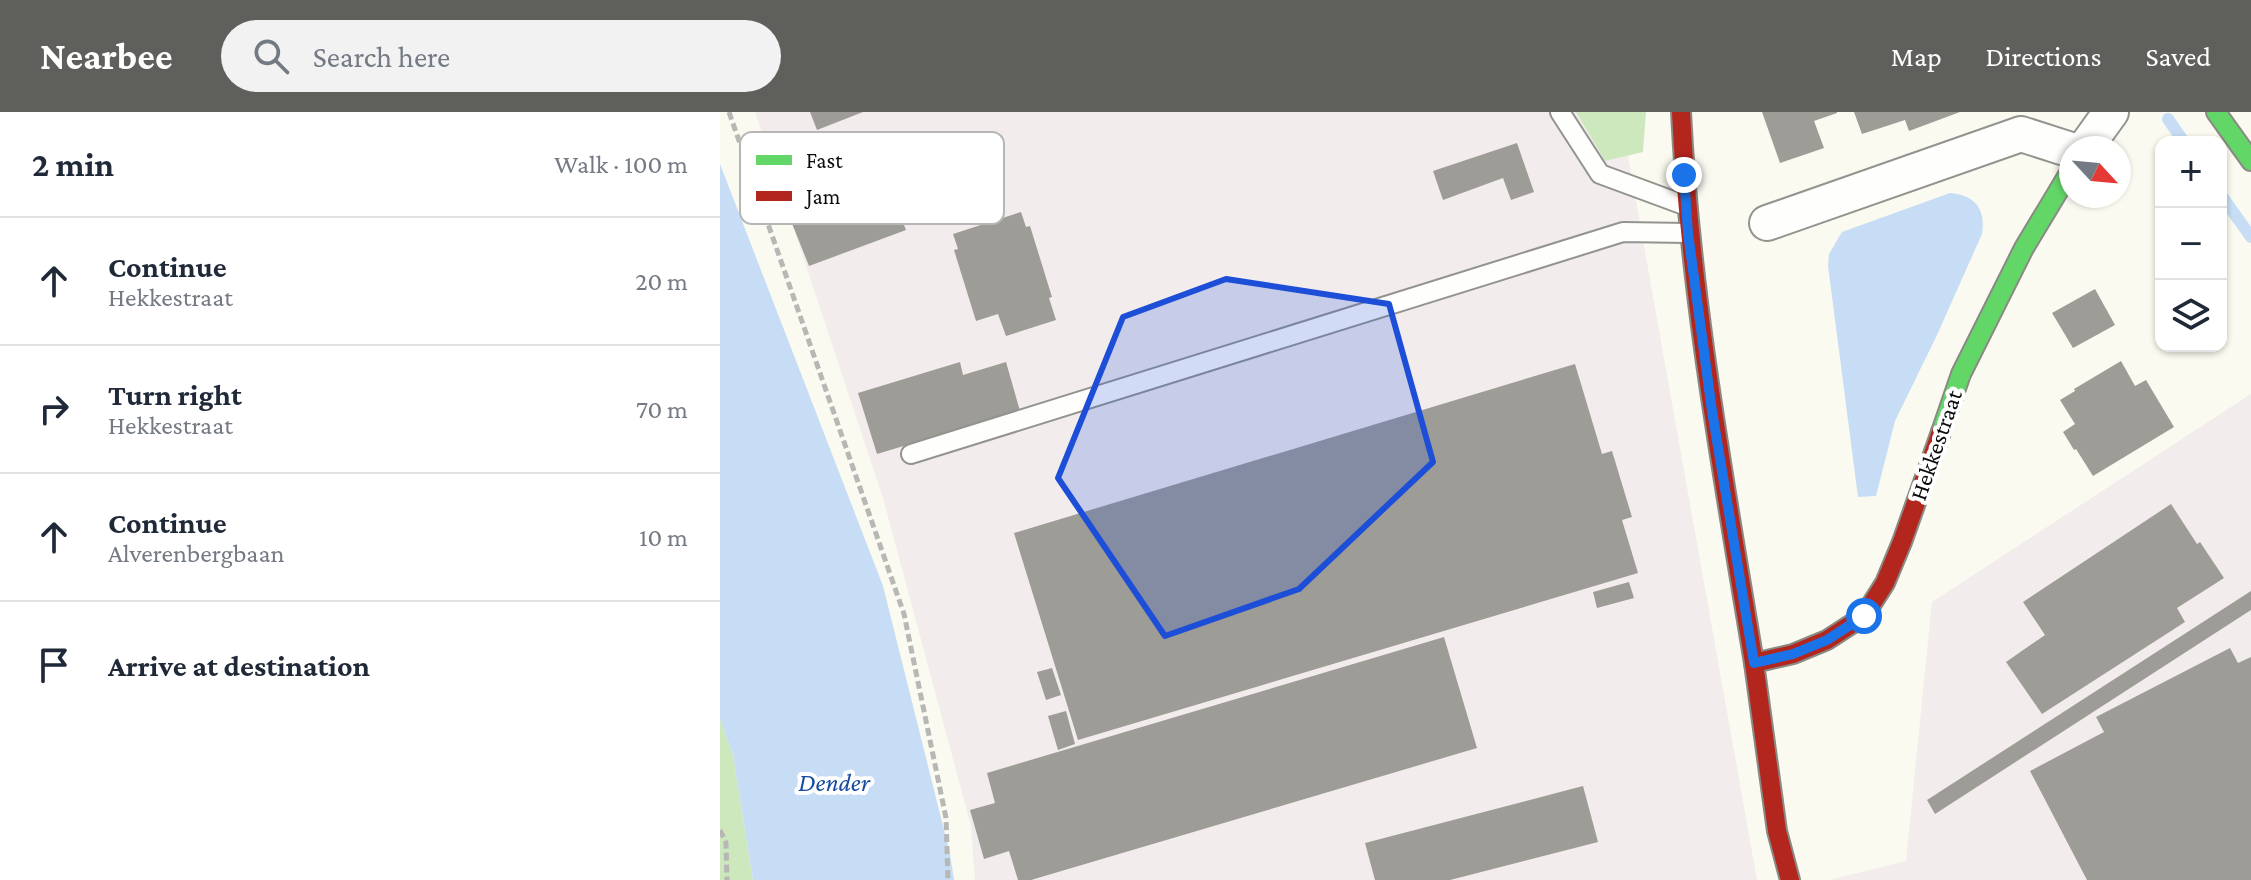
<!DOCTYPE html>
<meta charset="utf-8">
<style>
:root{--surface:#fff;--page:#f2f2f3;--text:#1f2937;--muted:#747a83;--line:#e0e1e3;--accent:#5f5f5c}
body{margin:0;font-family:"Crimson Pro",serif;background:var(--page);color:var(--text)}
.controls{position:absolute;right:24px;top:24px;display:grid;overflow:hidden;border-radius:16px;box-shadow:0 2px 6px #0004}
.controls button{width:72px;height:72px;display:grid;place-items:center;padding:0;border:0;border-bottom:2px solid var(--line);background:var(--surface);color:var(--text);font:40px sans-serif}
.compass{position:absolute;left:1339px;top:24px;width:72px;height:72px;border-radius:50%;background:var(--surface);box-shadow:0 2px 6px #0004;rotate:116deg}
.stop{position:absolute;width:24px;height:24px;margin:-18px;border:6px solid #1a73e8;border-radius:50%;background:#fff}
.stop.end{background:#1a73e8;border-color:#fff;box-shadow:0 2px 8px #0008}
.list{margin:0;padding:0;list-style:none}
h2{display:flex;justify-content:space-between;align-items:center;height:104px;margin:0;padding:0 32px;font-size:34px}
h2 small{font-size:26px;font-weight:400;color:var(--muted)}
.list li{display:grid;grid-template-columns:52px 1fr auto;gap:24px;align-items:center;box-sizing:border-box;height:128px;padding:0 32px;border-top:2px solid var(--line)}
.list b{display:block;font-size:30px;white-space:nowrap}
.list p{margin:0;font-size:26px;white-space:nowrap;color:var(--muted)}
.list em{font-size:26px;font-style:normal;color:var(--muted)}
.icon{flex:none;width:44px;height:44px;fill:none;stroke:currentColor;stroke-width:2;stroke-linecap:round;stroke-linejoin:round}
.map{position:relative;flex:none;width:1531px;height:768px;overflow:hidden}
header{display:flex;align-items:center;gap:48px;box-sizing:border-box;height:112px;padding:0 40px;background:var(--accent);color:#fff}
header strong{font-size:38px}
nav{display:flex;gap:44px;margin-inline-start:auto;font-size:28px}
.search{width:560px;height:72px;background:var(--page);display:flex;align-items:center;gap:20px;box-sizing:border-box;padding:0 28px;border-radius:44px;color:var(--muted);font-size:30px}
main{display:flex}
aside{flex:1;background:var(--surface)}
.map>svg:first-child{display:block}
</style>
<header>
<strong>Nearbee</strong>
<div class="search"><svg class="icon" aria-label="search" viewBox="0 0 24 24"><circle cx="10" cy="10" r="6"/><path d="M15 15l6 6"/></svg>Search here</div>
<nav><a>Map</a><a>Directions</a><a>Saved</a></nav>
</header>
<main>
<aside>
<h2>2 min<small>Walk · 100 m</small></h2>
<ul class="list">
<li><svg class="icon" aria-label="ahead" viewBox="0 0 24 24"><path d="M12 20V5M6 11l6-6 6 6"/></svg><div><b>Continue</b><p>Hekkestraat</p></div><em>20 m</em></li>
<li><svg class="icon" aria-label="right" viewBox="0 0 24 24"><path d="M7 20v-9h11M14 6l5 5-5 5"/></svg><div><b>Turn right</b><p>Hekkestraat</p></div><em>70 m</em></li>
<li><svg class="icon" aria-label="ahead" viewBox="0 0 24 24"><path d="M12 20V5M6 11l6-6 6 6"/></svg><div><b>Continue</b><p>Alverenbergbaan</p></div><em>10 m</em></li>
<li><svg class="icon" aria-label="arrive" viewBox="0 0 24 24"><path d="M6 21V4h12l-3 4 3 4H6"/></svg><div><b>Arrive at destination</b></div></li>
</ul>
</aside>
<div class="map">
<svg width="1531" height="768" viewBox="0 0 1531 768">
<rect width="100%" height="100%" fill="#fafaf0"/>
<g fill="#f2eced">
<path d="M35 0H908L906 33 1037 768H255L251 714 163 386Z"/>
<path d="M1531 282V768H1109L1186 749 1212 490Z"/>
</g>
<g fill="#cde8bd">
<path d="M856 0H926L923 40 885 49Z"/>
<path d="M0 607 13 643 33 768H0Z"/>
</g>
<g fill="#c6ddf5">
<path d="M0 52 163 474 230 742 234 768H33L13 643 0 607Z"/>
<path d="M1230 81C1255 83 1266 97 1262 122L1217 223 1175 309 1156 384 1138 385 1108 154 1109 142 1122 120Z"/>
</g>
<g fill="none" stroke-linecap="round" stroke-linejoin="round">
<g stroke="#c6ddf5" stroke-width="12">
<path d="M1448 7 1464 30"/>
<path d="M1501 83 1531 125"/>
</g>
</g>
<g fill="#9d9c96">
<path d="M90 0H143L97 18Z"/>
<path d="M1042 0H1117V1L1094 9 1104 36 1060 51Z"/>
<path d="M1134 0H1240L1189 19 1185 8 1142 22Z"/>
<path d="M797 31 814 80 791 88 783 66 723 88 713 59Z"/>
<path d="M158 47 186 118 89 154 61 84Z"/>
<path d="M301 100 306 115 310 114 332 185 329 186 336 208 286 224 278 202 256 209 234 138 238 137 233 122Z"/>
<path d="M1375 177 1395 213 1353 236 1332 201Z"/>
<path d="M1401 249 1415 274 1426 268 1454 315 1373 364 1356 337 1354 338 1343 320 1355 312 1340 288 1355 279 1354 277Z"/>
<path d="M240 250 243 263 286 250 300 299 157 342 138 281Z"/>
<path d="M855 252 882 342 892 339 912 405 902 408 918 461 358 628 294 421Z"/>
<path d="M1451 392 1477 432 1480 430 1504 466 1457 496 1465 510 1322 602 1286 550 1325 523 1303 490Z"/>
<path d="M909 470 914 486 877 496 873 480Z"/>
<path d="M1531 479V498L1215 702 1207 688Z"/>
<path d="M724 525 757 636 311 768H298L289 739 264 747 250 698 275 691 267 661Z"/>
<path d="M1510 536 1518 551 1531 545V768H1367L1310 659 1384 620 1376 605Z"/>
<path d="M332 556 341 583 326 588 317 560Z"/>
<path d="M346 599 355 632 338 638 328 604Z"/>
<path d="M863 674 878 730 730 768H655L645 731Z"/>
</g>
<g fill="none" stroke-linecap="round" stroke-linejoin="round">
<g stroke="#93938f" stroke-width="22">
<g id="lane">
<path d="M840 0 880 62 964 93"/>
<path d="M191 342 903 120 968 121"/>
</g>
</g>
<g stroke="#93938f" stroke-width="38">
<g id="street">
<path d="M1365 36 1391 0"/>
<path d="M1047 111 1301 22 1351 38"/>
</g>
</g>
<g stroke="#8a8a85" stroke-width="22">
<g id="fast">
<path d="M1496 0 1531 49"/>
<path d="M1221 320 1241 262 1304 136 1351 58"/>
</g>
</g>
<g stroke="#8a8a85" stroke-width="22">
<g id="jam">
<path d="M961 0C970 185 1004 368 1034 551"/>
<path d="M1070 768 1057 719 1034 551 1073 542 1107 528 1144 504 1165 471 1182 430 1221 320"/>
</g>
</g>
<g stroke="#b7b7b5" stroke-width="5" stroke-dasharray="8 4" stroke-linecap="butt">
<path d="M9 0 184 502 226 706 228 768"/>
<path d="M0 718 6 731 7 768"/>
</g>
<use href="#lane" stroke="#fefefd" stroke-width="18"/>
<use href="#street" stroke="#fefefd" stroke-width="34"/>
<use href="#fast" stroke="#63d668" stroke-width="18"/>
<use href="#jam" stroke="#b3261e" stroke-width="18"/>
</g>
<g fill="none" stroke-linecap="round" stroke-linejoin="round">
<path stroke="#1a73e8" stroke-width="10" d="M964 63 968 121 992 299 1034 551 1073 542 1107 528 1144 504"/>
</g>
<path fill="#1d4ed8" fill-opacity="0.2" stroke="#1d4ed8" stroke-width="6" stroke-linejoin="round" d="M506 167 669 192 713 350 579 477 445 524 338 366 403 205Z"/>
<g text-anchor="middle" stroke-width="8" stroke-linejoin="round" paint-order="stroke">
<g font-size="24" fill="#0c0c0c" stroke="#fff">
<text transform="translate(1216 333) rotate(-71)" y="8">Hekkestraat</text>
</g>
<g font-size="26" font-style="italic" fill="#144b9e" stroke="#fff">
<text x="114" y="679">Dender</text>
</g>
</g>
<rect x="20" y="20" width="264" height="92" rx="12" fill="#fff" stroke="#b6b6b6" stroke-width="2"/>
<rect x="36" y="43" width="36" height="10" fill="#63d668"/>
<rect x="36" y="79" width="36" height="10" fill="#b3261e"/>
<g font-size="22" fill="#0c0c0c">
<text x="86" y="56">Fast</text>
<text x="86" y="92">Jam</text>
</g>
</svg>
<div class="controls">
<button>+</button>
<button>−</button>
<button><svg class="icon" aria-label="layers" viewBox="0 0 24 24"><path d="M12 4l9 5-9 5-9-5zM3 14l9 5 9-5"/></svg></button>
</div>
<svg class="compass" viewBox="-18 -18 36 36"><path d="M0-13l5 13h-10z" fill="#e53935"/><path d="M0 13l5-13h-10z" fill="#747a83"/></svg>
<div class="stop" style="left:1144px;top:504px"></div>
<div class="stop end" style="left:964px;top:63px"></div>
</div>
</main>
